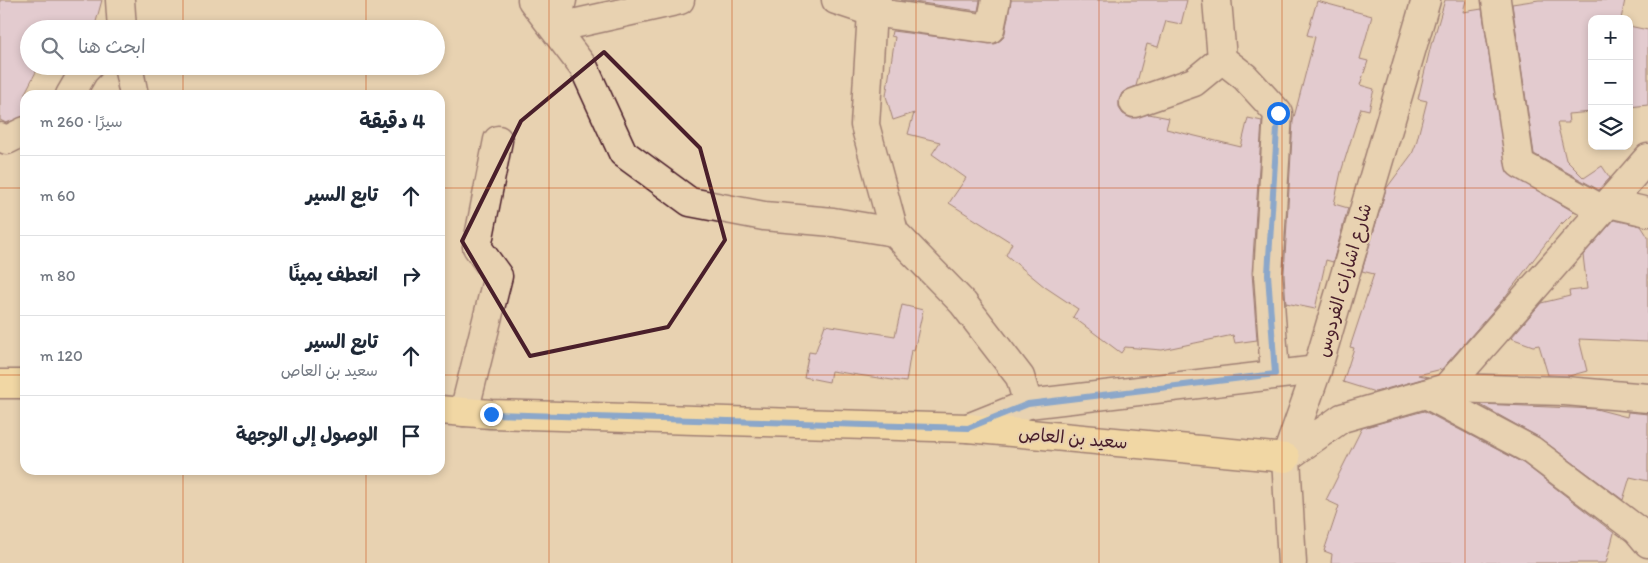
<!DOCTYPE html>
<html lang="ar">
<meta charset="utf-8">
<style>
:root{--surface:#fff;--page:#f6f6f7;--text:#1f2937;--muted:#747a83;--line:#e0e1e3}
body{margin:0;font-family:Itim,"Playpen Sans Arabic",sans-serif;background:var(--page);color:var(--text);direction:rtl}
.controls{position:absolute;right:15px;top:15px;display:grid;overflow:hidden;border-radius:10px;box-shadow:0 2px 8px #0003}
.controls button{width:45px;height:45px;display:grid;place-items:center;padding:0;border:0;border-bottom:1px solid var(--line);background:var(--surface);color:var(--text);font:25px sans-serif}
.stop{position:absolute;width:15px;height:15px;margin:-11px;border:4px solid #1a73e8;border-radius:50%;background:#fff}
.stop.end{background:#1a73e8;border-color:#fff;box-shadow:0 1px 5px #0008}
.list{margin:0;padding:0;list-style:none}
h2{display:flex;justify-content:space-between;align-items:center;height:65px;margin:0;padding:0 20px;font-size:21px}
h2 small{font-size:16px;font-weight:400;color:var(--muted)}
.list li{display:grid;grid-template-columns:32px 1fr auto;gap:15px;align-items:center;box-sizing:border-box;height:80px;padding:0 20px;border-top:1px solid var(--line)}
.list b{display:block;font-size:19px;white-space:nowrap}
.list p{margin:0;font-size:16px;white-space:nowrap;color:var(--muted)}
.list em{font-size:16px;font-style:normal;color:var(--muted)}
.icon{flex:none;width:28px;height:28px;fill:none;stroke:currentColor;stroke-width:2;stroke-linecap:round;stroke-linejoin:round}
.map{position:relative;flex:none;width:1648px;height:563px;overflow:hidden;direction:ltr}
.search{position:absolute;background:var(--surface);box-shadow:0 2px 8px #0003;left:20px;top:20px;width:425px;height:55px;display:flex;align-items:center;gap:12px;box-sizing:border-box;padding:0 18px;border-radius:28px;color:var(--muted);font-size:19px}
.panel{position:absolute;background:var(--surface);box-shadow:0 2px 8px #0003;left:20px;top:90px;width:425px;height:385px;border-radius:15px;direction:rtl}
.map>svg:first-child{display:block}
</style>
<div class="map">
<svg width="1648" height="563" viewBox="0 0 1648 563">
<rect width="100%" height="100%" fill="#e8d2b1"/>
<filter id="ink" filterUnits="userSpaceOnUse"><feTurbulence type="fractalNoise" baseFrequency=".02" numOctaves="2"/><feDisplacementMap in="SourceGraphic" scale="10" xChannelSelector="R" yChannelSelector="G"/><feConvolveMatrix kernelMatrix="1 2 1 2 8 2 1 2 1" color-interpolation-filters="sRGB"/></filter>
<g filter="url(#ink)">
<g fill="#dec4f3" stroke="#4a1f2b">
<path d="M0 0H102L94 29H29V66H39L25 93V116L6 123 0 120Z"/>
<path d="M901 0H980L978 11Z"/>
<path d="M1011 0H1187L1181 24 1166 21 1158 47 1147 44 1136 86 1122 93 1119 100V108L1123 114 1131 118 1149 114 1169 118 1166 129 1241 147 1248 118 1262 121 1252 273 1257 340 1235 343 1233 335 1162 350 1125 347 1121 353 1073 317 1078 309 1045 287 1006 255 1012 243 949 203 966 178 932 154 940 142 908 134 914 113 893 120 886 96 895 37 891 36 892 31 995 44 1002 39 1005 33Z"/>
<path d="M1445 0H1466L1463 12 1482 9 1507 172 1574 212 1562 224V222L1505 297 1442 369 1418 375 1429 377 1375 392 1343 382 1354 348 1350 347 1374 274 1362 271 1386 189 1412 154 1416 144 1427 101 1418 99 1432 41H1433Z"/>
<path d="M1539 0H1625L1621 19H1592V112L1568 114 1569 123H1557L1566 160 1584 178 1602 166 1610 178 1599 190 1534 154 1512 4Z"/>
<path d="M1317 1 1372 16 1360 59 1368 61 1360 85 1374 89 1369 110 1361 108 1341 172 1334 204 1348 208 1333 262 1326 260 1315 309 1286 303V305L1284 274 1293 121 1315 37 1307 35Z"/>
<path d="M1629 26 1648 30V105L1629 107Z"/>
<path d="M1614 220 1641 226 1648 237V342L1579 339 1587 371 1569 376 1548 375 1539 345 1533 346 1511 338 1541 303 1570 296 1569 291 1587 289 1583 255Z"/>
<path d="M902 305 923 310 914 351 911 350 906 382 831 371 829 382 804 377 809 352 815 353 825 325 895 336Z"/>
<path d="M1479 404 1596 409 1627 417 1628 412 1648 414V481L1630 477 1623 500 1540 438Z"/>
<path d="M1424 411 1523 463 1614 533 1606 563H1331L1332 554 1324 551 1339 506 1326 500 1362 428Z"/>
</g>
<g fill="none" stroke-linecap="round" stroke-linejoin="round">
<g stroke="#4a1f2b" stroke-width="31">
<g id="minor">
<path d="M120 0 122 29"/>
<path d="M532 0 584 68 623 153 690 202 764 216 833 222 894 232 963 303 1020 377 1028 404"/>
<path d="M836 0 872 12 990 29 996 0"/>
<path d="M877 0 872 12 865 125 894 232"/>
<path d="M1217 0 1222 59 1245 77 1278 113 1268 274 1275 374"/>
<path d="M1496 0 1520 164 1601 209"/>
<path d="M555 28 680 0"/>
<path d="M555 28 562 0"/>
<path d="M128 66 134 95"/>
<path d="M70 95 84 71 89 66"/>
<path d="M1134 103 1194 82 1222 59"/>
<path d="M0 137 7 140 25 131"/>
<path d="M1609 203 1648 212"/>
<path d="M1446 388 1565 391 1648 398"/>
<path d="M1426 394 1531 450 1637 530 1648 543"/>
<path d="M464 412 498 276 477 247 498 140"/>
<path d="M968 428 1028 404 1317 370"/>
<path d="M1286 458 1342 418 1446 388 1648 158"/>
<path d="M1292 563 1286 458 1317 370 1426 0"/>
</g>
</g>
<g stroke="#4a1f2b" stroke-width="31">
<g id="major">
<path d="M0 384H25"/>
<path d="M440 410 491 414 968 428 1286 458"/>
</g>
</g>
<use href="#minor" stroke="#e8d2b1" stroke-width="28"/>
<use href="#major" stroke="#fdde96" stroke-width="28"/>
</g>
</g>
<g fill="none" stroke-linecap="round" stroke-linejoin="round" filter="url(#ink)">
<path stroke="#1a73e8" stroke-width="6" d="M491 414 968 428 1028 404 1275 374 1268 274 1278 113"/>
</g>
<path d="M0 0H1648V563H0ZM604 52 700 148 725 240 668 327 530 356 462 241 521 121Z" fill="#e8d2b1" fill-opacity=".55" fill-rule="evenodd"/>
<path fill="none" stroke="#4a1f2b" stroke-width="4" stroke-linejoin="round" d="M604 52 700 148 725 240 668 327 530 356 462 241 521 121Z"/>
<path fill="none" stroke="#c84d12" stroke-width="1" stroke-opacity="0.55" d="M183 0V29M366 0V29M549 0V563M732 0V563M916 0V563M1099 0V563M1282 0V563M1465 0V563M183 66V95M366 66V95M0 188H25M440 188H1648M0 375H25M440 375H1648M183 470V563M366 470V563"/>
<g text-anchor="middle" stroke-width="4" stroke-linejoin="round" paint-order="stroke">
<g font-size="18" fill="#4a1f2b" stroke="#e8d2b1">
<text transform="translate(1344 280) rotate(-74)" y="6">شارع اشارات الفردوس</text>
<text transform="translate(1073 438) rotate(5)" y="6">سعيد بن العاص</text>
</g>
</g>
</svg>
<div class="controls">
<button>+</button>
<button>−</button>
<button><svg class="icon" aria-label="layers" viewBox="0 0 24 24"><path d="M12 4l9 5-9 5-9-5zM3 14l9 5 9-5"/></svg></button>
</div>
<div class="stop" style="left:1278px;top:113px"></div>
<div class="stop end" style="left:491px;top:414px"></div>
<div class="search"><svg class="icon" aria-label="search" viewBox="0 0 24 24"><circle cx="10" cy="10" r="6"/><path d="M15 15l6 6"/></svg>ابحث هنا</div>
<section class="panel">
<h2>4 دقيقة<small>سيرًا · 260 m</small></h2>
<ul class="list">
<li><svg class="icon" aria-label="ahead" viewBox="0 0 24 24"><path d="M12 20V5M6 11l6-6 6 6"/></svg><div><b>تابع السير</b></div><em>60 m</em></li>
<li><svg class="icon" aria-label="right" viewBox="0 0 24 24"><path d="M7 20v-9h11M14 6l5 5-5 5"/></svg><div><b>انعطف يمينًا</b></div><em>80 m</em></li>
<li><svg class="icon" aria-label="ahead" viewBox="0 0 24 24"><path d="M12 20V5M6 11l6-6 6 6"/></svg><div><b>تابع السير</b><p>سعيد بن العاص</p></div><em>120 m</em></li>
<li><svg class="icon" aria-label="arrive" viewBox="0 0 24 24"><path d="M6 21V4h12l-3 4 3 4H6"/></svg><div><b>الوصول إلى الوجهة</b></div></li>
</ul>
</section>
</div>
